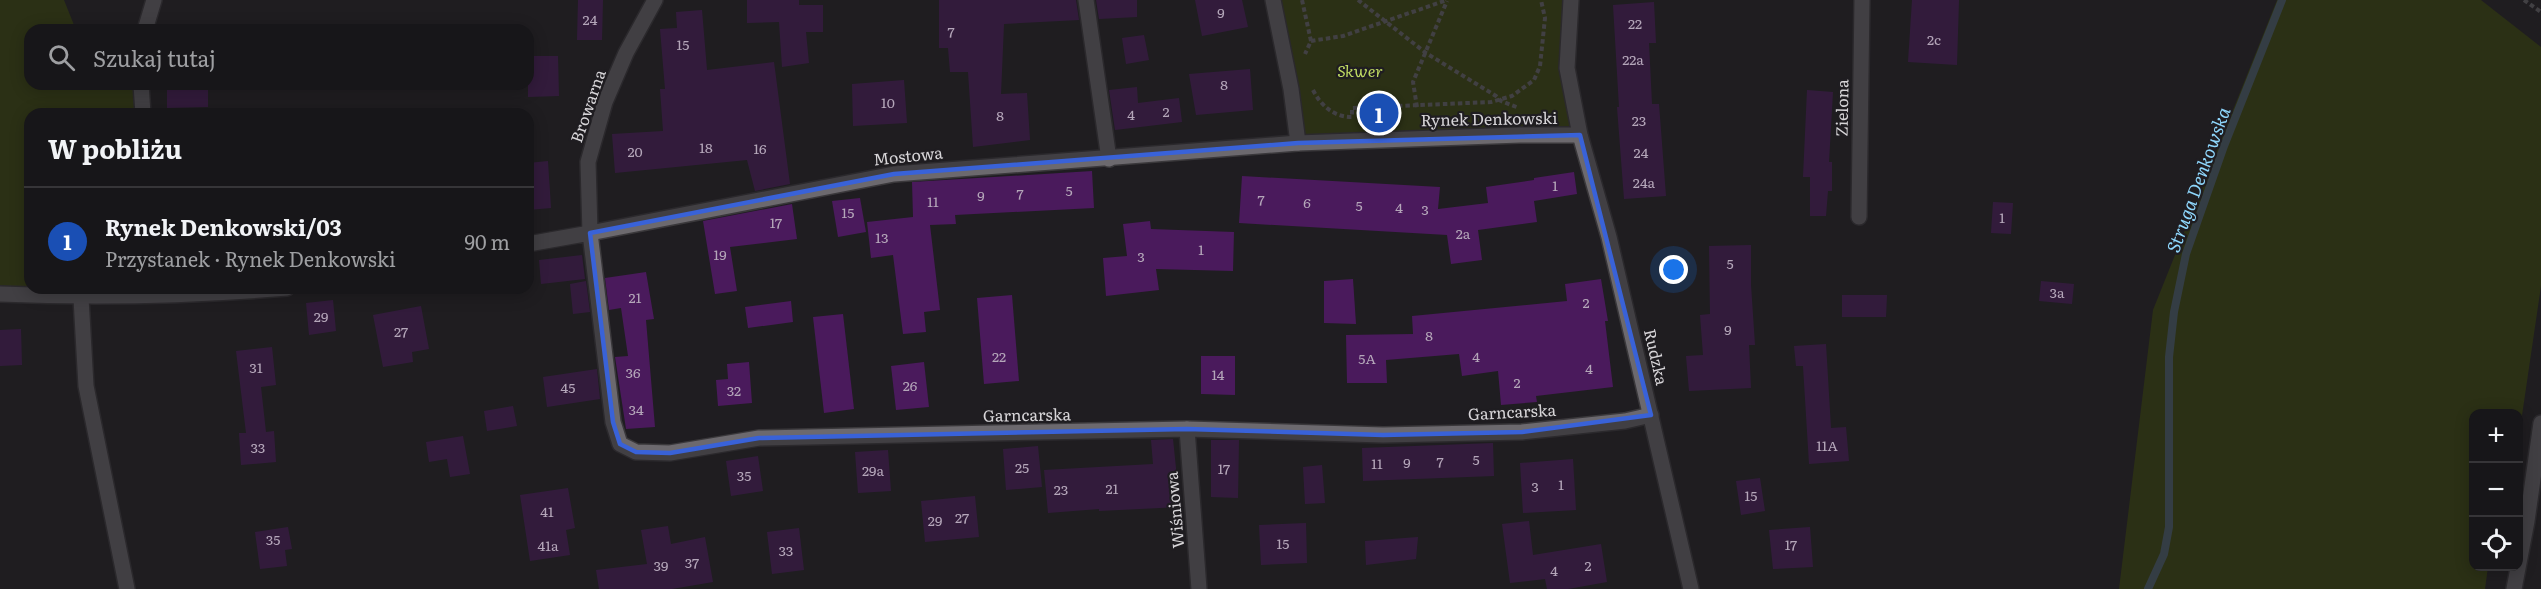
<!DOCTYPE html>
<html lang="pl">
<meta charset="utf-8">
<style>
:root{--surface:#171619;--page:#242326;--text:#f1f3f6;--muted:#9e9fa2;--line:#363538;--accent:#db2777}
body{margin:0;font-family:Literata,serif;background:var(--page);color:var(--text)}
.controls{position:absolute;right:18px;bottom:18px;display:grid;overflow:hidden;border-radius:12px;box-shadow:0 3px 15px #0003}
.controls button{width:54px;height:54px;display:grid;place-items:center;padding:0;border:0;border-bottom:2px solid var(--line);background:var(--surface);color:var(--text);font:30px sans-serif}
.you{position:absolute;left:1674px;top:270px;width:21px;height:21px;margin:-15px;border:4px solid #fff;border-radius:50%;background:#1a73e8;box-shadow:0 0 0 9px #1a73e833}
.badge{display:grid;place-items:center;width:39px;height:39px;border-radius:50%;background:var(--accent);color:#fff;font-size:20px;font-weight:700}
.pin{position:absolute;translate:-50% -50%;border:3px solid #fff;box-shadow:0 2px 6px #0006}
.list{margin:0;padding:0;list-style:none}
h2{display:flex;justify-content:space-between;align-items:center;height:78px;margin:0;padding:0 24px;font-size:26px}
h2 small{font-size:20px;font-weight:400;color:var(--muted)}
.list li{display:grid;grid-template-columns:39px 1fr auto;gap:18px;align-items:center;box-sizing:border-box;height:108px;padding:0 24px;border-top:2px solid var(--line)}
.list b{display:block;font-size:22px;white-space:nowrap}
.list p{margin:0;font-size:20px;white-space:nowrap;color:var(--muted)}
.list em{font-size:20px;font-style:normal;color:var(--muted)}
.icon{flex:none;width:33px;height:33px;fill:none;stroke:currentColor;stroke-width:2;stroke-linecap:round;stroke-linejoin:round}
.map{position:relative;flex:none;width:2541px;height:589px;overflow:hidden}
.search{position:absolute;background:var(--surface);box-shadow:0 3px 15px #0003;left:24px;top:24px;width:510px;height:66px;display:flex;align-items:center;gap:15px;box-sizing:border-box;padding:0 21px;border-radius:18px;color:var(--muted);font-size:22px}
.panel{position:absolute;background:var(--surface);box-shadow:0 3px 15px #0003;left:24px;top:108px;width:510px;height:186px;border-radius:18px}
.map>svg:first-child{display:block}
</style>
<div class="map">
<svg width="2541" height="589" viewBox="0 0 2541 589">
<rect width="100%" height="100%" fill="#1f1d21"/>
<g fill="#3b4707">
<path d="M0 0H64L76 30H30V84H141L143 114H30V288H157L0 294Z"/>
<path d="M1273 0H1571L1567 68 1580 135 1298 143Z"/>
<path d="M2277 0H2481L2541 47V286L2519 436 2518 414H2474V566L2488 567 2485 589H2119L2153 310Z"/>
</g>
<g fill="none" stroke-linecap="round" stroke-linejoin="round">
<path stroke="#4e6570" stroke-width="8" d="M2148 589 2164 554 2169 527V357L2174 312 2186 254 2224 146 2282 0"/>
</g>
<g fill="#4a1a5c">
<path d="M578 0H603L602 40H577Z"/>
<path d="M747 0H799V5H823V32H806L809 63 782 67 779 22 747 23Z"/>
<path d="M939 0H1076L1079 20 1004 24 1001 94 1027 93 1030 140 973 147 968 72H950L948 48H939Z"/>
<path d="M1096 0H1137V17L1099 19Z"/>
<path d="M1195 0H1242L1248 27 1202 36Z"/>
<path d="M1912 0H1959L1957 65 1908 62Z"/>
<path d="M1654 2 1656 43H1649L1652 104H1659L1666 196 1624 199 1617 107H1619L1613 5Z"/>
<path d="M702 10 707 70 774 62 790 184 755 191 747 160 615 173 612 134 663 131 660 89H665L660 29 677 28 676 12Z"/>
<path d="M1144 35 1149 60 1126 64 1122 38Z"/>
<path d="M528 56H558L559 96 528 97Z"/>
<path d="M1250 69 1253 110 1196 115 1189 74Z"/>
<path d="M904 80 907 123 853 126 852 84Z"/>
<path d="M167 84H208V107L167 108Z"/>
<path d="M1137 87 1138 103 1179 98 1182 122 1115 130 1109 90Z"/>
<path d="M1807 90 1833 92 1829 162H1832V191H1828L1826 216H1810V177H1803Z"/>
<path d="M548 161 551 208 528 210V163Z"/>
<path d="M1092 171 1094 208 955 215 956 224 930 225 940 310 924 312 926 332 903 334 893 255 871 258 867 222 913 217 912 182Z"/>
<path d="M1574 172 1577 194 1534 201 1537 222 1478 230 1482 260 1451 264 1447 235 1239 223 1242 176 1440 187 1438 209 1488 203 1486 187 1534 180V178Z"/>
<path d="M860 198 866 232 838 237 832 201Z"/>
<path d="M1993 202 2013 203 2011 234 1991 233Z"/>
<path d="M792 204 797 239 730 247 737 291 715 294 703 221Z"/>
<path d="M1150 221 1151 229 1234 232 1233 271 1156 269 1159 290 1106 296 1103 258 1127 256 1123 224Z"/>
<path d="M1751 245V285L1755 345H1749L1751 388 1689 391 1686 356 1703 355 1700 315 1710 314 1709 246Z"/>
<path d="M582 255 585 279 541 284 539 260Z"/>
<path d="M646 272 654 319 646 320 655 427 626 429 615 357 628 356 621 308 609 310 605 278Z"/>
<path d="M1353 279 1356 324 1324 323V281Z"/>
<path d="M1601 279 1608 321H1605L1613 387 1536 396 1537 402 1501 405 1498 371 1462 376 1459 354 1386 360 1387 383H1347L1346 335 1413 334 1412 316 1567 301 1565 284Z"/>
<path d="M586 281 590 312 573 314 570 284Z"/>
<path d="M2041 281 2074 284 2072 304 2039 301Z"/>
<path d="M1012 295 1019 381 984 384 977 298Z"/>
<path d="M1842 295H1887L1886 317H1842Z"/>
<path d="M333 300 336 331 309 335 306 303Z"/>
<path d="M791 301 793 322 748 328 745 307Z"/>
<path d="M421 306 429 349 412 352 413 362 383 367 373 315Z"/>
<path d="M843 314 854 409 824 413 813 317Z"/>
<path d="M21 329 22 365 0 366V330Z"/>
<path d="M1826 344 1831 428 1846 427 1849 461 1809 464 1803 366H1796L1794 346Z"/>
<path d="M272 347 276 385 261 387 266 432 274 431 276 462 241 465 239 433H246L236 351Z"/>
<path d="M1201 356H1235V395L1201 394Z"/>
<path d="M749 362 752 403 718 406 716 380 728 379 727 364Z"/>
<path d="M924 362 929 407 896 410 891 366Z"/>
<path d="M597 369 600 399 547 407 543 377Z"/>
<path d="M513 406 517 426 487 431 484 411Z"/>
<path d="M463 436 470 474 450 477 447 459 429 462 426 442Z"/>
<path d="M1173 439 1180 507 1099 511V509L1048 513 1044 470 1153 464 1151 440Z"/>
<path d="M1211 440H1239L1238 498 1211 497Z"/>
<path d="M1493 443 1494 476 1363 481 1362 448Z"/>
<path d="M1038 446 1042 487 1006 490 1003 449Z"/>
<path d="M888 450 891 491 858 493 855 452Z"/>
<path d="M758 456 763 491 731 496 726 461Z"/>
<path d="M1573 459 1576 510 1523 513 1520 463Z"/>
<path d="M1322 465 1325 503 1305 504 1303 467Z"/>
<path d="M1760 478 1765 511 1741 515 1736 481Z"/>
<path d="M568 488 575 528 566 530 570 555 530 561 520 495Z"/>
<path d="M975 496 979 537 925 542 921 501Z"/>
<path d="M1529 521 1533 555 1601 544 1607 582 1568 589H1547L1545 579 1510 583 1502 524Z"/>
<path d="M1306 523 1307 563 1261 565 1259 525Z"/>
<path d="M668 526 671 544 705 537 713 582 672 589H599L596 570 647 564 641 530Z"/>
<path d="M288 527 292 549 285 550 287 566 260 569 255 532Z"/>
<path d="M1810 527 1813 567 1773 569 1769 530Z"/>
<path d="M799 528 804 570 772 574 767 532Z"/>
<path d="M1418 537 1416 559 1366 565 1365 541Z"/>
</g>
<g fill="none" stroke-linecap="round" stroke-linejoin="round">
<g stroke="#3a383b" stroke-width="18">
<g id="street">
<path d="M1086 0 1109 159"/>
<path d="M1273 0 1291 89 1298 143"/>
<path d="M145 30 154 0"/>
<path d="M141 84 143 114"/>
<path d="M1859 217 1862 0"/>
<path d="M528 244 590 233 613 422 620 444 636 452 670 453 759 438 1187 429 1383 435 1522 432 1625 421 1651 415"/>
<path d="M0 294C96 298 191 296 287 288"/>
<path d="M81 298 86 386 127 589"/>
<path d="M1187 429 1199 589"/>
<path d="M2514 589 2527 521 2541 423"/>
</g>
</g>
<g stroke="#3a383b" stroke-width="18">
<g id="secondary">
<path d="M655 0 626 53 605 102 588 162 590 233 894 174 1298 143 1520 135H1580"/>
<path d="M1571 0 1567 68 1580 135 1609 237 1691 589"/>
</g>
</g>
<g stroke="#6c6a6d" stroke-width="4" stroke-dasharray="4.5 3" stroke-linecap="butt">
<path d="M1302 0 1311 41 1305 54"/>
<path d="M1358 0 1426 53 1496 96 1501 101 1519 108"/>
<path d="M2524 0 2541 12"/>
<path d="M1311 41 1343 36 1447 0"/>
<path d="M1313 90C1321 106 1334 117 1352 117V108L1491 102 1512 96 1534 80 1540 66 1545 18 1541 0"/>
<path d="M1417 107 1413 82 1447 1"/>
</g>
<use href="#street" stroke="#6c696e" stroke-width="15"/>
<use href="#secondary" stroke="#6c696e" stroke-width="15"/>
</g>
<path d="M0 0H2541V589H0ZM1580 135 1651 415 1522 432 1383 435 1187 429 759 438 670 453 636 452 620 444 613 422 590 233 894 174 1298 143Z" fill="#1f1d21" fill-opacity=".55" fill-rule="evenodd"/>
<path fill="none" stroke="#3962d8" stroke-width="4.5" stroke-linejoin="round" d="M1580 135 1651 415 1522 432 1383 435 1187 429 759 438 670 453 636 452 620 444 613 422 590 233 894 174 1298 143Z"/>
<g text-anchor="middle" stroke-width="4.5" stroke-linejoin="round" paint-order="stroke">
<g font-size="14" fill="#b4a6b9">
<text x="1221" y="18">9</text>
<text x="590" y="25">24</text>
<text x="1635" y="29">22</text>
<text x="951" y="37">7</text>
<text x="1934" y="45">2c</text>
<text x="683" y="50">15</text>
<text x="1633" y="65">22a</text>
<text x="1224" y="90">8</text>
<text x="888" y="108">10</text>
<text x="1166" y="117">2</text>
<text x="1131" y="120">4</text>
<text x="1000" y="121">8</text>
<text x="1639" y="126">23</text>
<text x="706" y="153">18</text>
<text x="760" y="154">16</text>
<text x="635" y="157">20</text>
<text x="1641" y="158">24</text>
<text x="1644" y="188">24a</text>
<text x="1555" y="191">1</text>
<text x="1069" y="196">5</text>
<text x="1020" y="199">7</text>
<text x="981" y="201">9</text>
<text x="1261" y="205">7</text>
<text x="933" y="207">11</text>
<text x="1307" y="208">6</text>
<text x="1359" y="211">5</text>
<text x="1399" y="213">4</text>
<text x="1425" y="215">3</text>
<text x="848" y="218">15</text>
<text x="2002" y="223">1</text>
<text x="776" y="228">17</text>
<text x="1463" y="239">2a</text>
<text x="882" y="243">13</text>
<text x="1201" y="255">1</text>
<text x="720" y="260">19</text>
<text x="1141" y="262">3</text>
<text x="1730" y="269">5</text>
<text x="2057" y="298">3a</text>
<text x="635" y="303">21</text>
<text x="1586" y="308">2</text>
<text x="321" y="322">29</text>
<text x="1728" y="335">9</text>
<text x="401" y="337">27</text>
<text x="1429" y="341">8</text>
<text x="999" y="362">22</text>
<text x="1476" y="362">4</text>
<text x="1367" y="364">5A</text>
<text x="256" y="373">31</text>
<text x="1589" y="374">4</text>
<text x="633" y="378">36</text>
<text x="1218" y="380">14</text>
<text x="1517" y="388">2</text>
<text x="910" y="391">26</text>
<text x="568" y="393">45</text>
<text x="734" y="396">32</text>
<text x="636" y="415">34</text>
<text x="1827" y="451">11A</text>
<text x="258" y="453">33</text>
<text x="1476" y="465">5</text>
<text x="1440" y="467">7</text>
<text x="1407" y="468">9</text>
<text x="1377" y="469">11</text>
<text x="1022" y="473">25</text>
<text x="1224" y="474">17</text>
<text x="873" y="476">29a</text>
<text x="744" y="481">35</text>
<text x="1561" y="490">1</text>
<text x="1535" y="492">3</text>
<text x="1112" y="494">21</text>
<text x="1061" y="495">23</text>
<text x="1751" y="501">15</text>
<text x="547" y="517">41</text>
<text x="962" y="523">27</text>
<text x="935" y="526">29</text>
<text x="273" y="545">35</text>
<text x="1283" y="549">15</text>
<text x="1791" y="550">17</text>
<text x="548" y="551">41a</text>
<text x="786" y="556">33</text>
<text x="692" y="568">37</text>
<text x="661" y="571">39</text>
<text x="1588" y="571">2</text>
<text x="1554" y="576">4</text>
</g>
<g font-size="16" font-style="italic" fill="#bed962" stroke="#1f1d21">
<text x="1360" y="77">Skwer</text>
</g>
<g font-size="16" fill="#d7d5d8" stroke="#1f1d21">
<text transform="translate(588 106) rotate(-71)" y="6">Browarna</text>
<text transform="translate(1842 108) rotate(-89)" y="6">Zielona</text>
<text transform="translate(1489 119) rotate(-1)" y="6">Rynek Denkowski</text>
<text transform="translate(908 156) rotate(-6)" y="6">Mostowa</text>
<text transform="translate(1656 357) rotate(77)" y="6">Rudzka</text>
<text transform="translate(1512 412) rotate(-3)" y="6">Garncarska</text>
<text transform="translate(1027 415) rotate(-1)" y="6">Garncarska</text>
<text transform="translate(1175 510) rotate(-95)" y="6">Wiśniowa</text>
</g>
<g font-size="18" font-style="italic" fill="#8ed6fb" stroke="#1f1d21">
<text transform="translate(2199 180) rotate(-70)" y="6">Struga Denkowska</text>
</g>
</g>
</svg>
<div class="controls">
<button>+</button>
<button>−</button>
<button><svg class="icon" aria-label="locate" viewBox="0 0 24 24"><circle cx="12" cy="12" r="6"/><path d="M12 2v4M12 18v4M2 12h4M18 12h4"/></svg></button>
</div>
<div class="you"></div>
<div class="pin badge" style="left:1379px;top:113px;background:#1a4fb4">1</div>
<div class="search"><svg class="icon" aria-label="search" viewBox="0 0 24 24"><circle cx="10" cy="10" r="6"/><path d="M15 15l6 6"/></svg>Szukaj tutaj</div>
<section class="panel">
<h2>W pobliżu<small></small></h2>
<ul class="list">
<li><span class="badge" style="background:#1a4fb4">1</span><div><b>Rynek Denkowski/03</b><p>Przystanek · Rynek Denkowski</p></div><em>90 m</em></li>
</ul>
</section>
</div>
